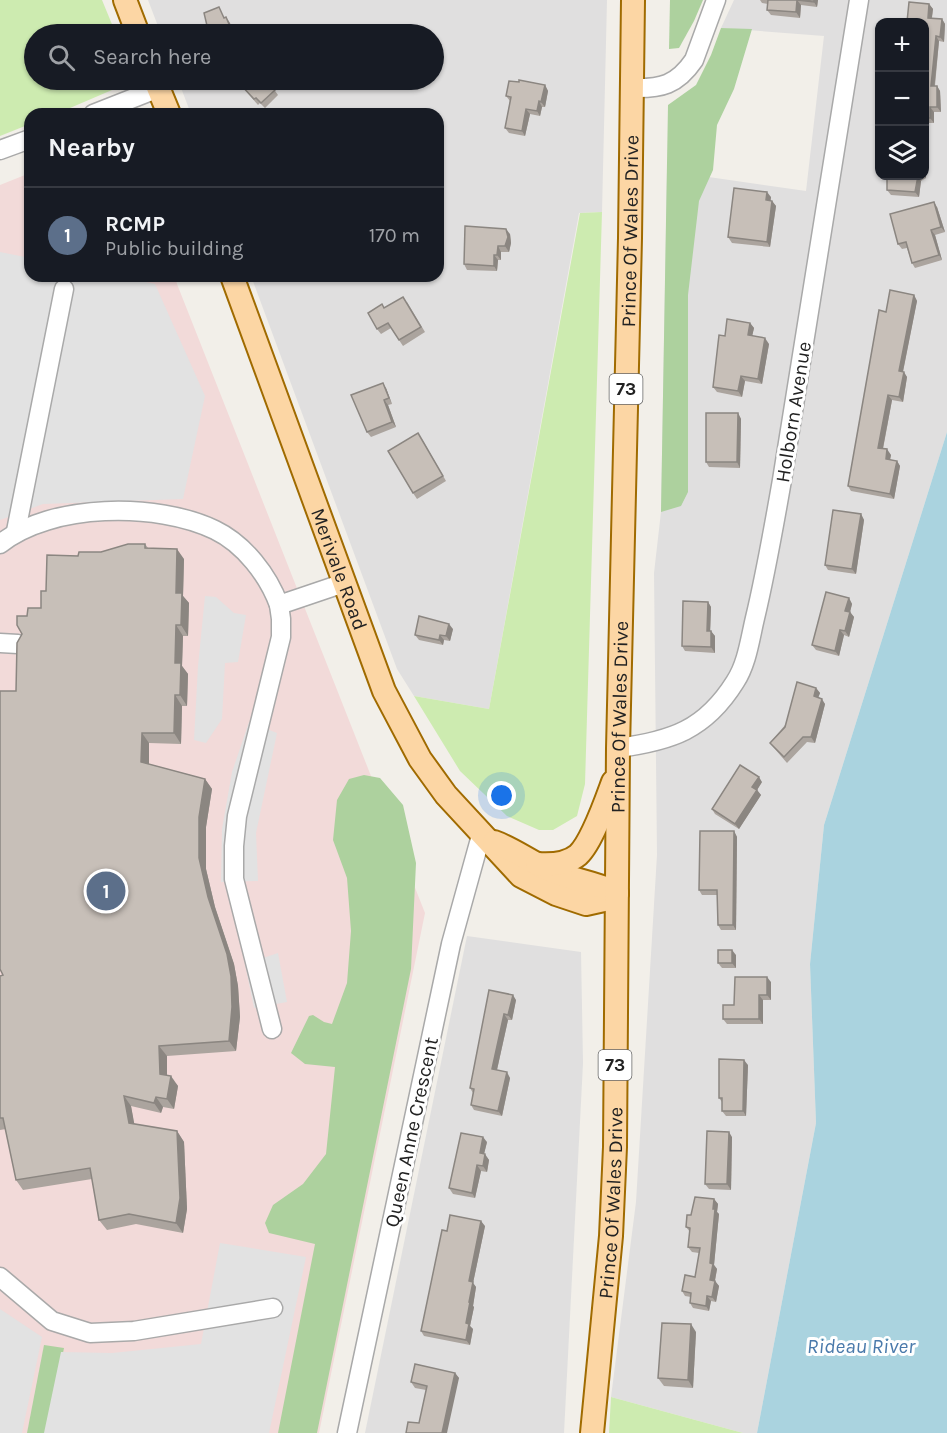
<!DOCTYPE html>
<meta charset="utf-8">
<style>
:root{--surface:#171b24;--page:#242831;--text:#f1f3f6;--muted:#9ea1a6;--line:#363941;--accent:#d40000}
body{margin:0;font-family:Karla,sans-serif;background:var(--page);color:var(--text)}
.controls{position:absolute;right:18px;top:18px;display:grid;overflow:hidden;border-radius:12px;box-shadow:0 2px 4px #0004}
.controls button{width:54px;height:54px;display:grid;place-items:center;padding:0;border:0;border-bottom:2px solid var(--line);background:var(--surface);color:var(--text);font:30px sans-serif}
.you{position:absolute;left:502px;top:796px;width:21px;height:21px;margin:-15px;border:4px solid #fff;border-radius:50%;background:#1a73e8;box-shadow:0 0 0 9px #1a73e833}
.badge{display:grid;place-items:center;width:39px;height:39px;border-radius:50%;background:var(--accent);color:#fff;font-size:20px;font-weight:700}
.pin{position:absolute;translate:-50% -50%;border:3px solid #fff;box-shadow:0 2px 6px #0006}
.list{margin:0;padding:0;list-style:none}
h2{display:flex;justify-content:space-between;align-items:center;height:78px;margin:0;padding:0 24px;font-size:26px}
h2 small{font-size:20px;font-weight:400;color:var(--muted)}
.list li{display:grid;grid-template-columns:39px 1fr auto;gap:18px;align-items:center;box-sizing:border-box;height:96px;padding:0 24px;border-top:2px solid var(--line)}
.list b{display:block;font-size:22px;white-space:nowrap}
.list p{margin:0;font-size:20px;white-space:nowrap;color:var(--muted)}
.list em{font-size:20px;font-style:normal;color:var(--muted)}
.icon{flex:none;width:33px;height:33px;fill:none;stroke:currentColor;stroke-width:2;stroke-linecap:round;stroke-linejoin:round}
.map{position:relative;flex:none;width:947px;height:1433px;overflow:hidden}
.search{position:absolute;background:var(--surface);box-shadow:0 2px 4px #0004;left:24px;top:24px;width:420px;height:66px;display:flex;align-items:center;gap:15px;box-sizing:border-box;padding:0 21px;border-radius:33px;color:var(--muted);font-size:22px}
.panel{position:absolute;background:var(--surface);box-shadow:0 2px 4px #0004;left:24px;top:108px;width:420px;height:174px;border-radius:18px}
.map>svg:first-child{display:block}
</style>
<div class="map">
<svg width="947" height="1433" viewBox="0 0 947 1433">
<rect width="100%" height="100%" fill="#f2efe9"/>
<g fill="#e0dfdf" fill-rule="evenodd">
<path d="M148 0H607L602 212 579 213 489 709 414 696 397 669 251 276H438V114H191L178 80H434V34H161Z"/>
<path d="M734 0H947V432L824 825 810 964 816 1123 757 1433H743L611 1397 636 1202 657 855 654 573 661 512 667 171 806 191 824 36 721 28ZM880 22H924V176H880Z"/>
<path d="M467 936 581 952 583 1063 564 1433H365Z"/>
</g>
<path fill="#f2dad9" d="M30 173V276H175L177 284 425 913 319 1433H0V185Z"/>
<g fill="#cdebb0">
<path d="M0 0H102L116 34H34V80H127L126 84 56 114H30V124L0 136Z"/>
<path d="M602 212 585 784 577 816 553 830H539L507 816 460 771 414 696 489 709 580 213Z"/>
<path d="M611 1397 743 1433H609Z"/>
</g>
<g fill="#add19e">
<path d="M670 0H703L694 21 679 48 669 49Z"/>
<path d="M721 28 752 29 734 89 717 125 713 170 699 201 688 295V492L681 506 661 512 668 105 696 85 711 55Z"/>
<path d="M364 775 380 778 403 805 416 863 411 969 317 1433H278L315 1244 269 1233 265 1223 273 1205 303 1184 326 1154 335 1067 305 1064 291 1053 309 1016 313 1015 324 1022 332 1024 347 983 351 931 347 878 333 840 337 800 349 779Z"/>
<path d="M44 1345 64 1348 47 1433H27Z"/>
</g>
<g fill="#e2e2e2">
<path d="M0 252 30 258V276H118L155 284 205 396 183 499 43 504 0 520Z"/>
<path d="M205 596 216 597 234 613 246 615 238 662 225 663 222 719 206 743 194 740 198 666Z"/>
<path d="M249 722 277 733 256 833 258 881 221 882 222 829 232 772Z"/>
<path d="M278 953 287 1002 254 1008 245 964Z"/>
<path d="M220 1243 306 1257 269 1433H44L61 1352 112 1353 201 1344Z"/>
<path d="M0 1309 42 1337 22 1433H0Z"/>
</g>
<path fill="#aad3df" d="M947 432V1433H757L816 1123 810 964 824 825Z"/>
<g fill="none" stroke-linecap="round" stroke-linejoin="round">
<g stroke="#a9a9a9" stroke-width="21">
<g id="minor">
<path d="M632 88C661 89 677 85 694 60L716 0"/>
<path d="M93 114 159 88"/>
<path d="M0 150 30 139"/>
<path d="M16 531 64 289"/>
<path d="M0 544C51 503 157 502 215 530 244 544 268 575 279 605L344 583"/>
<path d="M0 643 18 644"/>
<path d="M618 748C671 741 705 730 735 682 747 664 750 639 755 618 766 572 774 526 782 480 809 320 834 160 859 0"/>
<path d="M272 1029 234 879V846L237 816 281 637V619L279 605"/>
<path d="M0 1277 52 1321 90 1333 134 1331 273 1308"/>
<path d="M347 1433 451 944 482 832"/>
</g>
</g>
<g stroke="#a06b00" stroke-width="26">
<g id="major">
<path d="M125 0 138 34"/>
<path d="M155 80 169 114"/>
<path id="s1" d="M232 276 384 691 420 759 446 795 521 876 556 894 586 904 604 900 617 893"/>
<path d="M494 842C514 849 530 862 549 870 571 880 595 882 617 893"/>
<path d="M537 864C550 865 567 864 578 855 592 842 606 801 613 782"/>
<path id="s2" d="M592 1433 611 1236 615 1147 618 748 630 238 633 0"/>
</g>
</g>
<use href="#minor" stroke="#fff" stroke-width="18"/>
<use href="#major" stroke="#fcd6a4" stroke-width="22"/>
</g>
<g fill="#aba49e">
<path d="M760 0H818L817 7 801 5 800 18 771 15 767 10 768 4 762 3Z"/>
<path d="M929 4 933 9 932 18 942 19 945 24 944 42 939 41 935 86H937L940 91 941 112H934V123H926V178L921 181 919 197 891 195 887 190V176H924V22Z"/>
<path d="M270 80 275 86 273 88 278 95 265 108 260 103 258 105 238 82Z"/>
<path d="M519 82 545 85 548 91 545 107H542L540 116 530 114 525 136 509 133 505 128 510 101 506 96Z"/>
<path d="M771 197 770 201H772L776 206 770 247 732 243 728 237Z"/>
<path d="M937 207 945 232 935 235 942 260 915 268 912 263 907 248 902 249 898 244Z"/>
<path d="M510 234 511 243 509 252H501V260H498L497 271 467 270 464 264Z"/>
<path d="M914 295 917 301 903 372 907 377 903 402 892 400 883 449 891 455 890 460 897 461 900 466 894 499 851 491 848 486 886 312Z"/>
<path d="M407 302 425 332 403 346 391 328 381 334 377 329 384 308Z"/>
<path d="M750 323 754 328 752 336 769 344 762 384 745 381 742 397 717 392 713 387 725 336Z"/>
<path d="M386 388 392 404 388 405 396 427 371 437 367 432Z"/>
<path d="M738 413 741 419 740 468 709 467 706 462Z"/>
<path d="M422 439 446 481 417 499 413 493Z"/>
<path d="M861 514 864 520 856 574 828 570 825 565Z"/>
<path d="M145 544 148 548 184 559 183 596 189 603 188 636H183L182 666 188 674 187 706H182L181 744 149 743V764L205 779 212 789 206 827V869L215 907 234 964 238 986 240 1017 236 1051 167 1056V1075L178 1086 174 1109 163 1107 161 1113 131 1106 134 1124 177 1131 184 1142 187 1209 183 1233 136 1224 107 1230 99 1220 92 1179 23 1190 16 1180 6 1129 0 1130V976L3 975 16 691 22 634 27 616 41 608 46 591 78 556Z"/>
<path d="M849 598 852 604 850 612 854 617 849 637 844 635 839 656 816 650 812 645Z"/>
<path d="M708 602 711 607 710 631 715 636V653L685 651 682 646Z"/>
<path d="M453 629 450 641 444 640 443 645 419 640 415 635Z"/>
<path d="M816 688 820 693 818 697 825 704 815 743 807 742 787 763 774 748 770 743Z"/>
<path d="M762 782 757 790 761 795 739 829 715 814 712 809Z"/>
<path d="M734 831 737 837 736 930H721L718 925 717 895H702L699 890Z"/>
<path d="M736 955V968H722L718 963Z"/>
<path d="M771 982V1000H763V1024H727L723 1019 734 1005Z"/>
<path d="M489 990 516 1000 512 1020H508L497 1070 510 1078 502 1116 474 1110 471 1105 473 1093 470 1088Z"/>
<path d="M748 1065 746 1116H726L722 1111V1102L719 1098Z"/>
<path d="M732 1137 731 1190 709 1189 705 1184Z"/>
<path d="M487 1142 484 1154 489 1160 487 1172 481 1171 475 1198 453 1194 449 1188Z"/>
<path d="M714 1199 718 1204 717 1212 719 1214 714 1265 717 1269 715 1281 719 1286 716 1302 711 1301 709 1311 693 1308 690 1303 691 1297 685 1296 682 1291 695 1277 699 1253 692 1252 688 1247 690 1232 686 1227 691 1215Z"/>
<path d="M485 1226 473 1283 476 1287 473 1306 474 1307 470 1326 473 1329 470 1345 424 1336 421 1331 447 1231Z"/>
<path d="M696 1332 693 1388 664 1386 658 1378Z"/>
<path d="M455 1373 459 1378 419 1423 426 1390 415 1388 411 1382Z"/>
</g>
<g fill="#8b8681">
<path d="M797 0 801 5 800 18 796 12Z"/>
<path d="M814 0H818L817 7 814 2Z"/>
<path d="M929 4 933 9 931 23 928 18Z"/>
<path d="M226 17 230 23 234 34H233Z"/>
<path d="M942 19 945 24 944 42 940 37Z"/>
<path d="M936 36 939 41 934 91 931 86Z"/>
<path d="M545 85 548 91 545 107 541 102Z"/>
<path d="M937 86 940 91 941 112 937 107Z"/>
<path d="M539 101 542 107 540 116 537 111Z"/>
<path d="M930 107 934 112V123L930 118Z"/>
<path d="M526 109 530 114 525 136 522 131Z"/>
<path d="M924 121 926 123V178L924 176Z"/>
<path d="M917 176 921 181 919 197 915 192Z"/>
<path d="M767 192 771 197 770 206 766 200Z"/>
<path d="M772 201 776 206 770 247 767 242Z"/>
<path d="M934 202 937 207 945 232 941 227Z"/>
<path d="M506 229 510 234 511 243 509 252 505 246Z"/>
<path d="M931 230 935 235 942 260 939 255Z"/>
<path d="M498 246 501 252V260L497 255Z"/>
<path d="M494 255 498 260 497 271 494 266Z"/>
<path d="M914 295 917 301 902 376 899 371Z"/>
<path d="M750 323 754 328 751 341 748 335Z"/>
<path d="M765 338 769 344 762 384 758 379Z"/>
<path d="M904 372 907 377 903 402 899 397Z"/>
<path d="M741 376 745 381 742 397 738 391Z"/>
<path d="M383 383 386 388 392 404 389 398Z"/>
<path d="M888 395 892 400 882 453 878 448Z"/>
<path d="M384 400 388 405 396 427 392 422Z"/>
<path d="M738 413 741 419 740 468 737 462Z"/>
<path d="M887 449 891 455 889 464 886 459Z"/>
<path d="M897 461 900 466 894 499 890 494Z"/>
<path d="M861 514 864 520 856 574 852 569Z"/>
<path d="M177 549 184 559 183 596 189 603 188 636 181 625 176 593Z"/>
<path d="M849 598 852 604 849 616 845 611Z"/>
<path d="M708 602 711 607 710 636 707 631Z"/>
<path d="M850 612 854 617 849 637 845 631Z"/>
<path d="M449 624 453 629 450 641 446 636Z"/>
<path d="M176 625 183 636 182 666 188 674 187 706 180 695 175 663Z"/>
<path d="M840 630 844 635 839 656 835 651Z"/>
<path d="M711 631 715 636V653L711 647Z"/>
<path d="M440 635 444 640 443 645 439 640Z"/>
<path d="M816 688 820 693 817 701 814 696Z"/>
<path d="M175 695 182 706 181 744 174 733Z"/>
<path d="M822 699 825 704 815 743 811 737Z"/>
<path d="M142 733 149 743V772L141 762Z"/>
<path d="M759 777 762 782 757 790 761 795 739 829 735 824 752 787Z"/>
<path d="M205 779 212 789 206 827V869L215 907 234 964 238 986 240 1017 236 1051 229 1041 208 897 199 858V817Z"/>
<path d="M734 831 737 837 736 930 733 925Z"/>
<path d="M732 950 736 955V968L732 963Z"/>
<path d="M767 977 771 982V1000L767 995Z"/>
<path d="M513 995 516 1000 512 1020 508 1015Z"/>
<path d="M759 995 763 1000V1024L759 1019Z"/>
<path d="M504 1014 508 1020 496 1074 492 1069Z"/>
<path d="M159 1046 167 1056V1084L160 1074Z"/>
<path d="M744 1060 748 1065 746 1116 743 1111Z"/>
<path d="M507 1072 510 1078 502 1116 498 1111Z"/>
<path d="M171 1076 178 1086 174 1109 167 1099Z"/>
<path d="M124 1096 131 1106 136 1133 129 1123Z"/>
<path d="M156 1097 163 1107 161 1113 154 1103Z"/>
<path d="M177 1131 184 1142 187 1209 183 1233 176 1223Z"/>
<path d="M729 1132 732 1137 731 1190 727 1184Z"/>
<path d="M483 1137 487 1142 483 1158 480 1153Z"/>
<path d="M485 1154 489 1160 487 1172 483 1166Z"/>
<path d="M477 1165 481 1171 475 1198 472 1193Z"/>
<path d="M714 1199 718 1204 717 1212 719 1214 714 1265 717 1269 714 1285 710 1280V1263Z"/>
<path d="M481 1221 485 1226 473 1283 476 1287 473 1306 474 1307 470 1326 473 1329 470 1345 466 1340V1323L469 1302V1281Z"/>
<path d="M715 1281 719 1286 716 1302 712 1297Z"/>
<path d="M707 1296 711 1301 709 1311 706 1306Z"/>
<path d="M691 1324 696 1332 693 1388 688 1380Z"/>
<path d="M455 1373 459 1378 447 1433H442Z"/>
</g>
<g fill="#c7bfb8" stroke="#8b8681" stroke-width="1.5">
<path d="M768 0H814V2L797 0 796 12 767 10Z"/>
<path d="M909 2 929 4 928 18 942 19 940 37 936 36 931 86H937V107H930V118H924V22H907Z"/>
<path d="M219 7 224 18 226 17 233 34H208H209L204 13Z"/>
<path d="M241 80H270L271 81 268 83 275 90 261 103 256 98 254 99 238 82Z"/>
<path d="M519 80 545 85 541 102 539 101 537 111 526 109 522 131 505 128 511 97 506 96 509 81 519 82Z"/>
<path d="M887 176H918L915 192 887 190Z"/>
<path d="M734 188 767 192 766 200 772 201 767 242 728 237Z"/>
<path d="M934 202 941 227 931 230 939 255 912 263 906 242 898 244 890 214Z"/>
<path d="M465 226 506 229 508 237 505 246H498L497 255H494V266L464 264Z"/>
<path d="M890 290 914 295 899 371 904 372 899 397 888 395 878 448 887 449 886 459 897 461 890 494 848 486 879 310 886 312Z"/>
<path d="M403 297 421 327 399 340 388 323 377 329 368 313 382 304 384 308Z"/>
<path d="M727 319 750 323 748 335 765 338 758 379 741 376 738 391 713 387 719 335 725 336Z"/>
<path d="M383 383 389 398 384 400 392 422 367 432 351 395Z"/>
<path d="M706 413H738L737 462H706Z"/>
<path d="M418 433 443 476 413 493 388 451Z"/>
<path d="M833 510 861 514 852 569 825 565Z"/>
<path d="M128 544H145V548L177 549 176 593H182L181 625H176L175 663H181L180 695H175L174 733H142L141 762 205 779 199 817V858L208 897 227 954 231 976 232 1007 229 1041 159 1046 160 1074 171 1076 167 1099 156 1097 154 1103 124 1096 129 1123 177 1131 180 1198 176 1223 129 1214 99 1220 90 1168 16 1180 3 1118H0V976L3 975 0 969V691H16L17 643 22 634 17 625V616H27L28 608H41V591H46L47 555 78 556 79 552H101Z"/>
<path d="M826 592 849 598 845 611 850 612 845 631 840 630 835 651 812 645Z"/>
<path d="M683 601 708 602 707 631H711V647L682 646Z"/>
<path d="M419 616 449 624 446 636 440 635 439 640 415 635Z"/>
<path d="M797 682 816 688 814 696 822 699 811 737H803L784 757 770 743 785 727Z"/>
<path d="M740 765 759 777 752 787 757 790 735 824 712 809Z"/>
<path d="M700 831H734L733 925H718L717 890H699Z"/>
<rect x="718" y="950" width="14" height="13"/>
<path d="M735 977H767V995H759V1019H723V1005H734Z"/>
<path d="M489 990 513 995 508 1015 504 1014 492 1069 507 1072 498 1111 471 1105 474 1089 470 1088Z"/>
<path d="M719 1059 744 1060 743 1111H722V1098H719Z"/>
<path d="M707 1131 729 1132 727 1184H705Z"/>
<path d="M461 1133 483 1137 480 1153 485 1154 483 1166 477 1165 472 1193 449 1188Z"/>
<path d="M695 1197 714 1199 713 1209H715L710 1263 713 1264 710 1280 715 1281 712 1297 707 1296 706 1306 690 1303 691 1293 682 1291 685 1275 695 1277 700 1248 688 1247 690 1228 686 1227 687 1215H691Z"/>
<path d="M450 1215 481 1221 469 1281 473 1282 469 1302H470L466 1323 469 1324 466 1340 421 1331 442 1230 447 1231Z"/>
<path d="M662 1323 691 1324 688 1380 658 1378Z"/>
<path d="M415 1364 455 1373 442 1433H406L408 1422 419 1423 427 1386 411 1382Z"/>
</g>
<g text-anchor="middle" stroke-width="6" stroke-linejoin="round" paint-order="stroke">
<g fill="#fff" stroke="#646464" stroke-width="1.5">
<rect x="609.5" y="374" width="33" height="30" rx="4.5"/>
<rect x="598.5" y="1050" width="33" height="30" rx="4.5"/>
</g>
<g font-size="18" font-weight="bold" fill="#222">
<text x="626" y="395">73</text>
<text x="615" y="1071">73</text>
</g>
<g font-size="20" fill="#222" stroke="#fff">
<text dy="7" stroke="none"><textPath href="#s2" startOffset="1203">Prince Of Wales Drive</textPath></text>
<text transform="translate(793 412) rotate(-81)" y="7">Holborn Avenue</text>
<text dy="7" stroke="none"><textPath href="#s1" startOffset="312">Merivale Road</textPath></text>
<text dy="7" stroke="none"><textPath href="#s2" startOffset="717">Prince Of Wales Drive</textPath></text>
<text transform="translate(411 1132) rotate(-78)" y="7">Queen Anne Crescent</text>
<text dy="7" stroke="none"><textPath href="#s2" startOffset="231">Prince Of Wales Drive</textPath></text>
</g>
<g font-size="21" font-style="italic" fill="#4a7aab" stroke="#fff">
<text x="861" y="1353">Rideau River</text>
</g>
</g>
</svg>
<div class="controls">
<button>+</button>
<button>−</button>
<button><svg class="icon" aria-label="layers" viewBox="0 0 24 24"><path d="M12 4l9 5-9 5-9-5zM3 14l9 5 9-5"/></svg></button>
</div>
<div class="you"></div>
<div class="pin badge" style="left:106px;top:891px;background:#5c6f8a">1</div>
<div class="search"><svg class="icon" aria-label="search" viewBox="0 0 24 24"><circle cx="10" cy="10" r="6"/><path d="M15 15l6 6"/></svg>Search here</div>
<section class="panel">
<h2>Nearby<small></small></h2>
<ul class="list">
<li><span class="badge" style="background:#5c6f8a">1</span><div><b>RCMP</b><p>Public building</p></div><em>170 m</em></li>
</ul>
</section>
</div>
